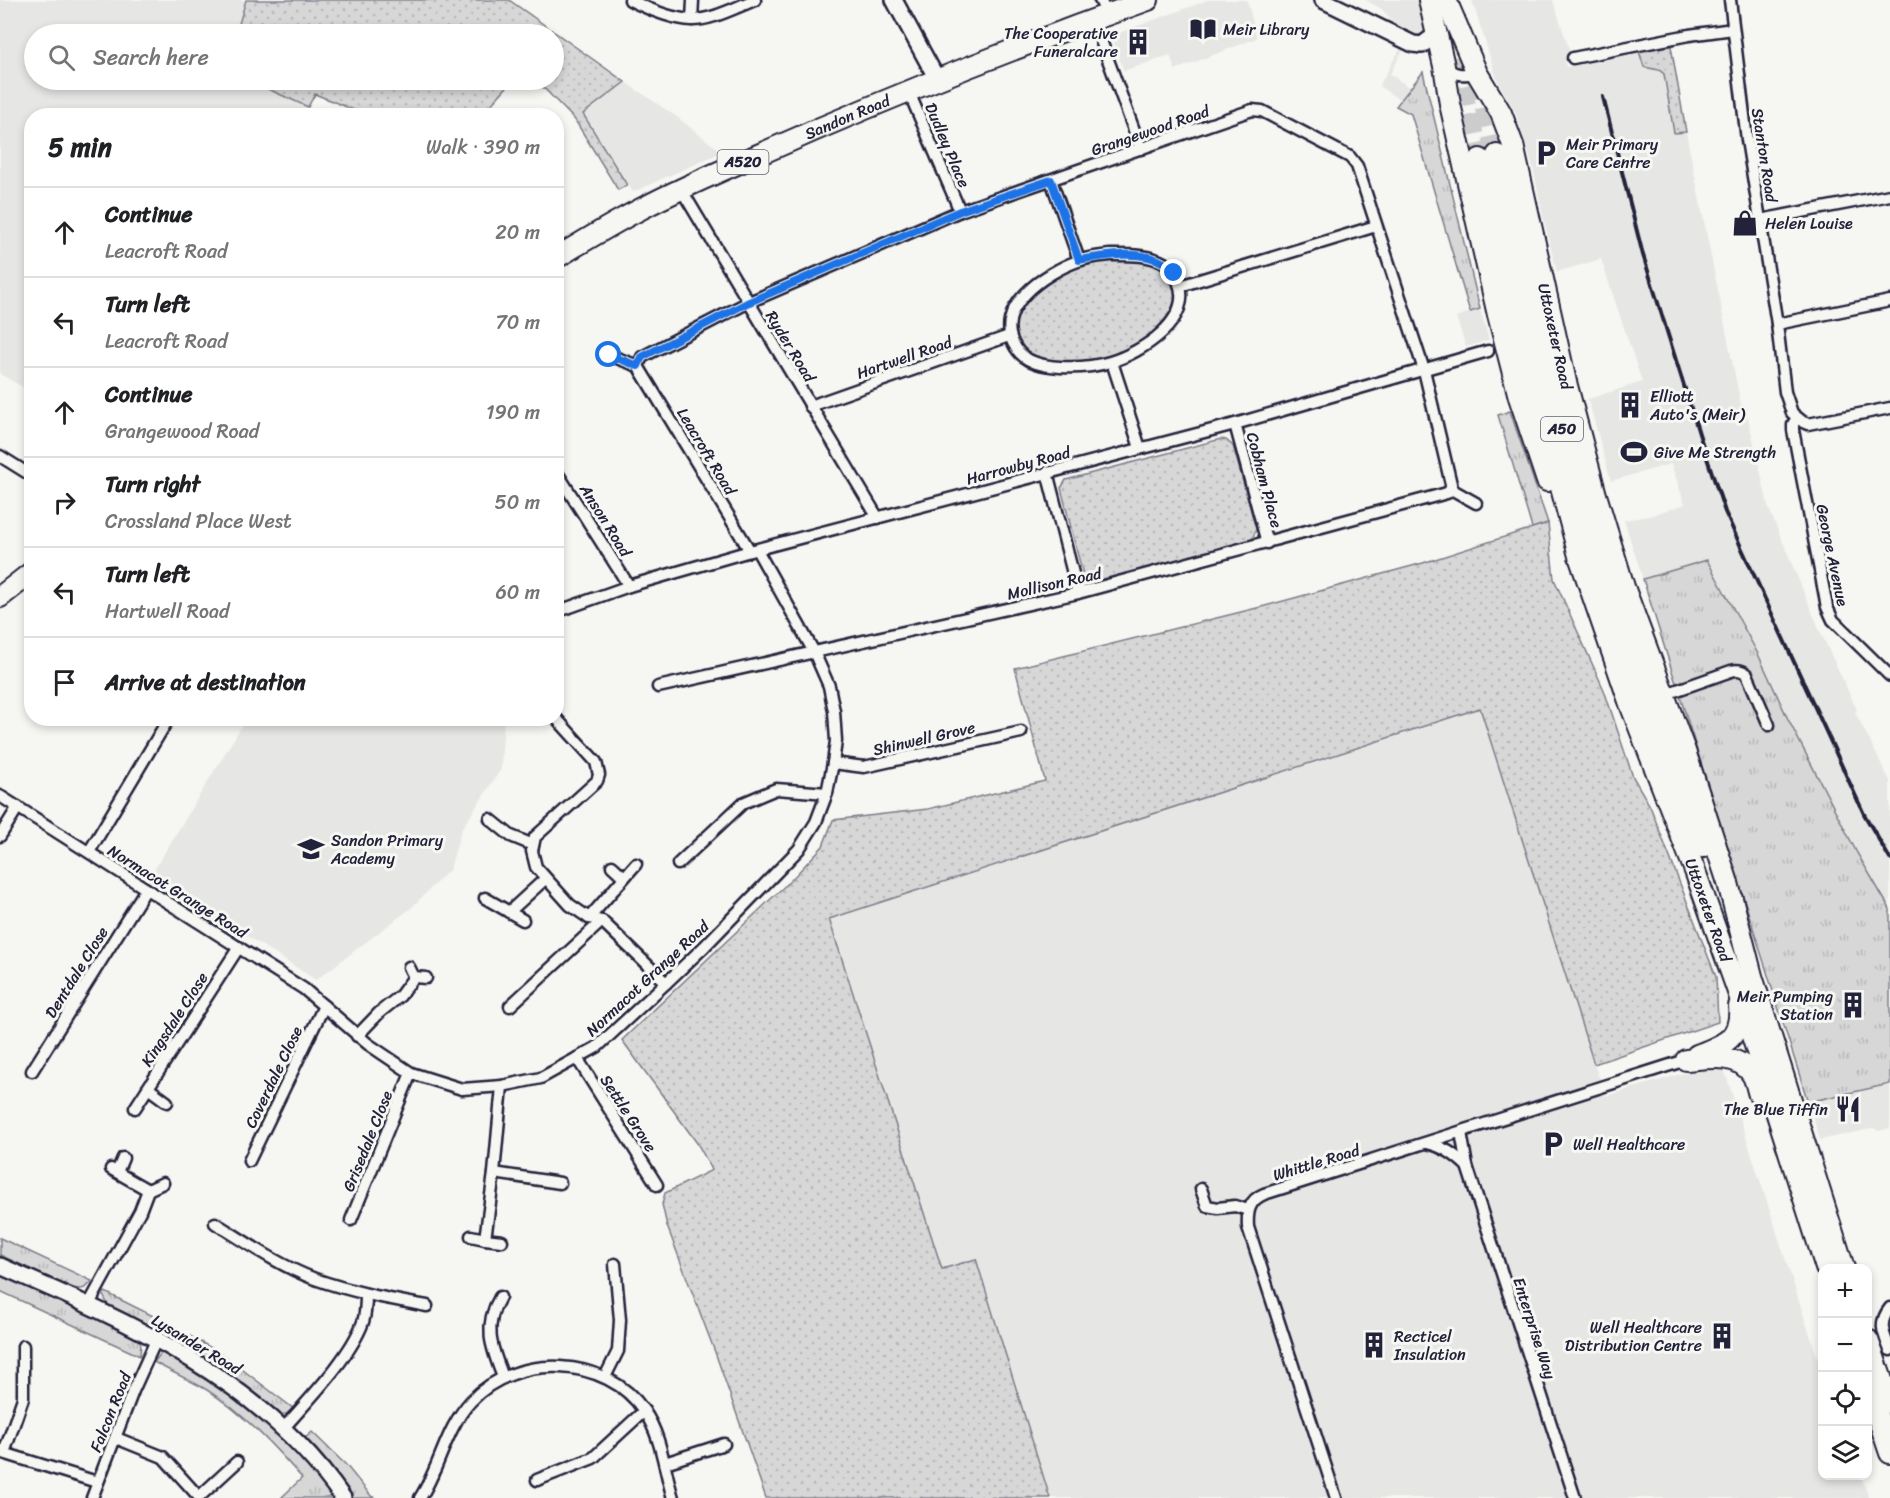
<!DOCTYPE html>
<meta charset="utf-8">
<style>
:root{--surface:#fff;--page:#f2f2f2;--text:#202124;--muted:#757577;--line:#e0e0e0}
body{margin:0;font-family:Sriracha,sans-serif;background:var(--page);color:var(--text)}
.controls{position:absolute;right:18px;bottom:18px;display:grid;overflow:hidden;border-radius:12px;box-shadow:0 3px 9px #0003}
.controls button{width:54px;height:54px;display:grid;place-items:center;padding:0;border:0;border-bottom:2px solid var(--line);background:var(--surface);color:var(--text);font:30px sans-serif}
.stop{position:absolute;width:18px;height:18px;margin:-14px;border:4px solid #1a73e8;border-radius:50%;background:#fff}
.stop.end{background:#1a73e8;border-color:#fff;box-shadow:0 2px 6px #0008}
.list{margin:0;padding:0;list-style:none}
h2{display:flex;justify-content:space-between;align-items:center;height:78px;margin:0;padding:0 24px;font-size:26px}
h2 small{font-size:20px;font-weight:400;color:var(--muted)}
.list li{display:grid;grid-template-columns:39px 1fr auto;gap:18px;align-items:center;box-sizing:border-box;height:90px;padding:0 24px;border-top:2px solid var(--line)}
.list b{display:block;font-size:22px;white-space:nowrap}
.list p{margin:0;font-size:20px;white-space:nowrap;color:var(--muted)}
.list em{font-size:20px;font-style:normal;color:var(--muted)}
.icon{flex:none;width:33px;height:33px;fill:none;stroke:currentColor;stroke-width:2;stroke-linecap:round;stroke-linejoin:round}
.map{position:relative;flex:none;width:1890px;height:1498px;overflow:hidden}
.search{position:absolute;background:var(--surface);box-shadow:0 3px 9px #0003;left:24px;top:24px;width:540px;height:66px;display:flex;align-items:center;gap:15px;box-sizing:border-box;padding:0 21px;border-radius:33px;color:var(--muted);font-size:22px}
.panel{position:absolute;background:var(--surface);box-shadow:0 3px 9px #0003;left:24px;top:108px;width:540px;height:618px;border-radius:24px}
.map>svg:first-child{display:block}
</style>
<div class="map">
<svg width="1890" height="1498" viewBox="0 0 1890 1498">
<defs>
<pattern id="grass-tufts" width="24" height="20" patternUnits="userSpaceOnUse" patternTransform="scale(1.5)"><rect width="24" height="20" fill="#d7d7d7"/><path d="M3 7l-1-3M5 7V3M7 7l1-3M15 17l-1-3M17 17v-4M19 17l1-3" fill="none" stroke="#b8b8b9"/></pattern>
<pattern id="park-dots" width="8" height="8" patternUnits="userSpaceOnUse" patternTransform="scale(1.5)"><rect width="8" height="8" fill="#d7d7d7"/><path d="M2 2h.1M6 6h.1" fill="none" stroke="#b8b8b9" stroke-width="1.8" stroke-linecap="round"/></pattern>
</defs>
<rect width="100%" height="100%" fill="#f6f6f2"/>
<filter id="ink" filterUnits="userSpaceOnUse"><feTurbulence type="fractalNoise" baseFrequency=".0167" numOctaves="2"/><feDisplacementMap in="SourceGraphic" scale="12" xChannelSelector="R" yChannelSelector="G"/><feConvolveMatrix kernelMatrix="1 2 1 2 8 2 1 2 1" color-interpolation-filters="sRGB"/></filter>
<g filter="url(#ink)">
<g fill="#e6e6e4">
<path d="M0 0H246L236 34H34V80H248L308 107 304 116H32L31 392 0 374Z"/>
<path d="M1208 0H1247L1257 38 1175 70 1170 55 1124 71 1113 41 1116 34Z"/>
<path d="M1365 0H1419L1426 24 1424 31 1418 35H1411L1405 33 1396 26 1382 9Z"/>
<path d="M1472 0H1553L1573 61 1565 62 1566 67 1639 51 1644 67 1659 70 1664 74 1674 133 1686 132 1741 405H1745L1769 509 1820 631 1857 710 1855 712 1890 781V909L1857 853 1788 719 1758 654 1707 560 1643 579 1624 520 1649 516 1685 504 1671 464 1611 481 1588 399 1642 382 1601 259 1557 272 1543 217 1533 167 1516 114 1498 82Z"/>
<path d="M1400 49 1403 50 1390 74 1410 88 1400 100 1379 86Z"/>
<path d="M625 82 677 117 722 152 633 192 583 113Z"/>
<path d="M1480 309 1489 340 1466 347 1456 317Z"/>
<path d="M1481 708 1594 1064 1606 1096 1712 1065 1724 1069 1822 1372V1476H1861L1869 1498H1050L976 1259 942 1270 829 919Z"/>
<path d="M246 719H504L501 769 461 830 450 869 411 908 316 980 151 875Z"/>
<path d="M1890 1084V1128L1879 1131 1873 1128 1866 1130 1820 1140 1808 1102Z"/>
</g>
<g fill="url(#grass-tufts)" stroke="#7c7c89" stroke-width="1.5">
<path d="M1423 72 1480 309 1470 312 1411 114 1396 106Z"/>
<path d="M1510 411 1548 523 1532 528 1498 415Z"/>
<path d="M1707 560 1758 654 1788 719 1857 853 1890 909V1084L1808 1102 1643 579Z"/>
<path d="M0 1238 92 1281C85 1291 80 1290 69 1287L0 1255Z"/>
<path d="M0 1272 135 1335 141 1340 140 1356 0 1291Z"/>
<path d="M105 1292 161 1320 222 1354 294 1409 286 1414 278 1415 252 1391 215 1364 156 1329 108 1305 103 1295Z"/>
<path d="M163 1351 199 1369 273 1427 305 1461 336 1498H281L302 1478C273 1445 244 1414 207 1390 190 1380 171 1372 154 1362Z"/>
<path d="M312 1432 346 1465 371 1496 375 1498H352L303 1440Z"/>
</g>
<g fill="url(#park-dots)" stroke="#7c7c89" stroke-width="1.5">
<path d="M246 0H509L625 82 583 114 627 185 618 190 575 120 536 80H554V34H236Z"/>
<path d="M1671 46 1686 132 1674 133 1664 74 1659 70 1644 67 1639 51Z"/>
<path d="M248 80H513L482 115H366L315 94 308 107Z"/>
<path d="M1110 260C1126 260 1146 259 1160 267 1166 270 1171 277 1174 284 1188 317 1138 347 1112 356 1096 362 1079 362 1062 362 1048 362 1030 359 1021 347 994 312 1052 277 1079 267 1089 263 1100 261 1110 260Z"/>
<path d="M1221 439 1226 440 1233 446 1256 529 1252 540 1249 543 1093 583 1084 579 1061 488 1066 480Z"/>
<path d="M1548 523 1554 579 1604 690 1633 777 1650 806 1716 977 1718 1022 1594 1064 1480 708 829 919 942 1269 976 1259 1050 1498H766L715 1352 667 1226 662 1204 665 1193 712 1170 697 1143 622 1040 791 880 823 846 833 820 928 809 1045 781 1015 668 1265 606 1423 563Z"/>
</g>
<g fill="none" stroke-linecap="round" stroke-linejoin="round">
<g stroke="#cccccd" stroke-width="20" stroke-dasharray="20 10" stroke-linecap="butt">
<path d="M1436 0 1447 32 1480 159"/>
<path d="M1477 78 1497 155"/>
</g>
<g stroke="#22223b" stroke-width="15">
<g id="street">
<path d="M630 0C648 9 671 19 692 20 713 20 736 7 755 0"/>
<path d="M1100 0 1107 14"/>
<path d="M1730 0 1747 140 1777 324 1785 392 1792 413 1803 422 1808 424 1890 408"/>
<path d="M1093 19 1141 149"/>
<path d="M692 20 693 0"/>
<path d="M1573 58 1689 35 1733 29"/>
<path d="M1444 66C1455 76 1462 75 1477 73"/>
<path d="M908 90 960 211"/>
<path d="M1051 180 1079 260"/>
<path d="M681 189 878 518"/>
<path d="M1760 220 1890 195"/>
<path d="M1110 255C1126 255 1149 254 1164 263 1170 267 1175 274 1178 281 1195 319 1141 353 1110 362 1093 367 1077 368 1060 367 1044 366 1025 363 1016 348 990 309 1046 272 1078 261 1088 257 1100 256 1110 255Z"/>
<path d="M1180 286 1376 226"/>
<path d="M1777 324 1890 301"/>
<path d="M609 355 638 366"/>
<path d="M1112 362 1140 448"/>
<path d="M810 406 1009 336"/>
<path d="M1797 418 1793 424V430L1827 607 1833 620 1890 676"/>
<path d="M1235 424 1267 543"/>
<path d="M0 456 32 476"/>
<path d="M556 471 629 586"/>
<path d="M1047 472 1078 593"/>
<path d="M1451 489 1476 503"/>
<path d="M556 612 629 586 750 551 1235 424 1488 351"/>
<path d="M658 687 1078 593 1447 493 1451 489V484L1424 370 1357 166 1350 157 1262 111 1252 110 960 211 747 303 642 357 638 366 750 551"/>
<path d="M1663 695 1731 671C1738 669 1742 670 1747 674L1769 725"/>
<path d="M556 718 596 762 599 775 597 781 535 837 532 851 536 867 570 905 589 918 602 921 666 983"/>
<path d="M833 763 864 767 1021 732"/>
<path d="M0 796 304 989 368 1044 411 1073 462 1089 502 1086 541 1078 597 1047 666 983 704 947 799 849 816 822 827 793 833 763 836 741 834 711 829 686 814 652 757 550"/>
<path d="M490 819 511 836 533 845"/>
<path d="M0 836 18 807"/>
<path d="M89 852 169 718"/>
<path d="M678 864 743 803 776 789 827 793"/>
<path d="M612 866 624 877"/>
<path d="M485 898 523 920"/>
<path d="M509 912 545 879"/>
<path d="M589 918 636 864"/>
<path d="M409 967 414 977 426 978"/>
<path d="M510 1006 602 921"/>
<path d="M357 1036 380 1012 400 996 414 977"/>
<path d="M577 1058 657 1185"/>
<path d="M32 1071 146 889"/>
<path d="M148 1088 167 1102"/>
<path d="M135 1108 239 947"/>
<path d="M1461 1132 1467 1166 1575 1498"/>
<path d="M1427 1143C1444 1147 1454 1154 1467 1166"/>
<path d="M249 1161 324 1006"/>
<path d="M117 1172 123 1158"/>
<path d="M494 1173 560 1183"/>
<path d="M1201 1189 1207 1206 1218 1208 1235 1206 1248 1210"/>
<path d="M148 1190 163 1183"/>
<path d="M351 1220 411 1073"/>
<path d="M215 1223C247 1243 280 1266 315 1279 352 1292 389 1299 427 1306"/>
<path d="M471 1236 485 1239"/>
<path d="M502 1241 485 1239 494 1173 502 1086"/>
<path d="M500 1297C483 1326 491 1347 503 1377"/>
<path d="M88 1306 140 1211 148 1190 111 1169"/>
<path d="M1890 1308C1878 1323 1883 1332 1890 1350"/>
<path d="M605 1377 618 1351 620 1320 615 1264"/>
<path d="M283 1429C308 1400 350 1358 363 1322 366 1313 366 1304 366 1294"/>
<path d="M116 1438 163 1457 199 1497 237 1462"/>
<path d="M0 1452 97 1482"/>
<path d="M4 1453 23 1398V1346"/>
<path d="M665 1463 724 1444"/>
<path d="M537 1480 593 1458 644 1411"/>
<path d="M92 1498 133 1391 157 1338"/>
<path d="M420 1498C440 1468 445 1429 471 1401 515 1353 607 1355 644 1411 662 1437 664 1469 673 1498"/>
<path d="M1336 1498 1248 1227C1247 1212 1249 1200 1264 1194L1686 1060"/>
</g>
</g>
<g stroke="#22223b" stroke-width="20">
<g id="secondary">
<path d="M894 0 937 79"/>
<path d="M1323 0 1413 44 1422 45 1438 33"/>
<path d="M0 1266C127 1321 262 1379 343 1498"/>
</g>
</g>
<g stroke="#22223b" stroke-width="24">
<g id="highway">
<path d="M1429 0 1444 66 1450 104 1498 315 1519 397 1547 481"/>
<path id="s1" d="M1446 0 1477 73 1501 113 1513 145 1566 382 1596 495 1624 587 1685 751 1728 883 1752 976 1844 1268"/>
<path d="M1497 155 1554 401 1595 555 1645 698 1703 847"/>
<path id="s2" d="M1480 159 1524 347 1579 556 1630 704 1695 871 1738 992 1826 1268"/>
<path id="s3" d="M556 258C584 241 610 225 639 210 695 180 755 157 813 131 923 84 1035 40 1148 0"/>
<path d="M0 597 32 572"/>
<path d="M1697 1055C1723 1045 1742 1039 1739 1006"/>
<path d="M1686 1060C1710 1058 1739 1052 1753 1076 1756 1082 1757 1089 1759 1095"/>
<path d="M1868 1340 1890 1403"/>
<path d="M1868 1388 1890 1453"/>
</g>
</g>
<use href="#street" stroke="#f6f6f2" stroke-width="10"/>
<use href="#secondary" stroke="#f6f6f2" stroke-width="15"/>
<use href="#highway" stroke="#f6f6f2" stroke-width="20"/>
<path stroke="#22223b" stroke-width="4" d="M1603 97 1643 255 1701 440 1725 512 1864 814 1890 859"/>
</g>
</g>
<g fill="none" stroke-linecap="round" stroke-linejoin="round" filter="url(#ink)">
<path stroke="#1a73e8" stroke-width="8" d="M609 355 638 366 642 357 747 303 960 211 1051 180 1079 260C1103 256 1142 249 1164 263 1167 266 1171 270 1174 273"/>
</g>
<defs>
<g id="library-bare" transform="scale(2.07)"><path d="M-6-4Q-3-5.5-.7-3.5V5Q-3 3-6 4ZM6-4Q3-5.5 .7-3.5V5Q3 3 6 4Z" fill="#22223b" stroke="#f6f6f2" stroke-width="2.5" paint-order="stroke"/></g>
<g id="building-bare" transform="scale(2.07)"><path d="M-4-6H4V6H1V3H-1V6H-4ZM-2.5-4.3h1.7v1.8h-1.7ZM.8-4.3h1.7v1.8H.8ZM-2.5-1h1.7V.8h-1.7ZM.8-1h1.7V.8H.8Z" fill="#22223b" stroke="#f6f6f2" stroke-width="2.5" paint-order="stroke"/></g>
<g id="parking-bare" transform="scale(2.07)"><path d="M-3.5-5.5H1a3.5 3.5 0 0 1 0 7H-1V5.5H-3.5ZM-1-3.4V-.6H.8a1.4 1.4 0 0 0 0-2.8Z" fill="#22223b" stroke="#f6f6f2" stroke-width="2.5" paint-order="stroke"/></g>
<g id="shop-bare" transform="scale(2.07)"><path d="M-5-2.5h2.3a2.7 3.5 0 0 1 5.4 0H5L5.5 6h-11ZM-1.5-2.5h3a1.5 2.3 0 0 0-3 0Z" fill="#22223b" stroke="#f6f6f2" stroke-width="2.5" paint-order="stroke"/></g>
<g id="stadium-bare" transform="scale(2.07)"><path d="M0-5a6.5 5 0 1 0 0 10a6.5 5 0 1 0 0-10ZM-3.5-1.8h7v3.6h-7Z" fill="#22223b" stroke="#f6f6f2" stroke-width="2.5" paint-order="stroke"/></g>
<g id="school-bare" transform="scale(2.07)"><path d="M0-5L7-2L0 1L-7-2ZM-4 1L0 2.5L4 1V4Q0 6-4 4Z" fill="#22223b" stroke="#f6f6f2" stroke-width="2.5" paint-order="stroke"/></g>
<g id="restaurant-bare" transform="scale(2.07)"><path d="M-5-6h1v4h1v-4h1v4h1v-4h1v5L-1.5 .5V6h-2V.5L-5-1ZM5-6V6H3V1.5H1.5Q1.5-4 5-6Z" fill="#22223b" stroke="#f6f6f2" stroke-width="2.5" paint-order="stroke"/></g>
</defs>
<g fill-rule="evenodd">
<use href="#library-bare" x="1203" y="29"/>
<use href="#building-bare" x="1138" y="42"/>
<use href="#parking-bare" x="1546" y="153"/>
<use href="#shop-bare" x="1745" y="223"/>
<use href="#building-bare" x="1630" y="405"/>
<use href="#stadium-bare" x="1634" y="452"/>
<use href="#school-bare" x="311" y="849"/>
<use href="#building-bare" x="1853" y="1005"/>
<use href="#restaurant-bare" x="1848" y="1109"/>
<use href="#parking-bare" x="1553" y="1144"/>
<use href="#building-bare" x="1722" y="1336"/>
<use href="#building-bare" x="1374" y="1345"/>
</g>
<g text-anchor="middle" stroke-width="6" stroke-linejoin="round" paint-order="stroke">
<g fill="#f6f6f2" stroke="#626272" stroke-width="1.5">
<rect x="717.5" y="150" width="51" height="24" rx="4.5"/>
<rect x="1541" y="417" width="42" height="24" rx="4.5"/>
</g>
<g font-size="15" font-weight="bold" fill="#22223b">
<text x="743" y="167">A520</text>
<text x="1562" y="434">A50</text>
</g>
<g font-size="16" fill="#22223b" stroke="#f6f6f2" text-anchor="start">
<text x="1223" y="35">Meir Library</text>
<text x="1118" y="39" text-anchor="end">The Cooperative<tspan x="1118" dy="18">Funeralcare</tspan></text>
<text x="1566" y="150">Meir Primary<tspan x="1566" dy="18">Care Centre</tspan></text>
<text x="1765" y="229">Helen Louise</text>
<text x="1650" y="402">Elliott<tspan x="1650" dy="18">Auto's (Meir)</tspan></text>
<text x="1654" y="458">Give Me Strength</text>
<text x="331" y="846">Sandon Primary<tspan x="331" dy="18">Academy</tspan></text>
<text x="1833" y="1002" text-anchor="end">Meir Pumping<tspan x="1833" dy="18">Station</tspan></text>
<text x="1828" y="1115" text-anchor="end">The Blue Tiffin</text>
<text x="1573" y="1150">Well Healthcare</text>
<text x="1702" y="1333" text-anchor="end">Well Healthcare<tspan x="1702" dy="18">Distribution Centre</tspan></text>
<text x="1394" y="1342">Recticel<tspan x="1394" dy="18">Insulation</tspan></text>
</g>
<g font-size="16" fill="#22223b" stroke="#f6f6f2">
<text dy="6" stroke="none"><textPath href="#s3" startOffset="324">Sandon Road</textPath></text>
<text transform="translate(1150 130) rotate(-19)" y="6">Grangewood Road</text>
<text transform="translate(948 145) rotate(67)" y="6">Dudley Place</text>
<text transform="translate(1765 155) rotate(81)" y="6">Stanton Road</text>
<text dy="6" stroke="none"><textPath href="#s1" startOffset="356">Uttoxeter Road</textPath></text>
<text transform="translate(791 346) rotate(59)" y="6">Ryder Road</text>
<text transform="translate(904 357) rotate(-19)" y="6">Hartwell Road</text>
<text transform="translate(707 451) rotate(59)" y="6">Leacroft Road</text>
<text transform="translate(1018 465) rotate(-15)" y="6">Harrowby Road</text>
<text transform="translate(1265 480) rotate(75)" y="6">Cobham Place</text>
<text transform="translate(606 520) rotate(58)" y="6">Anson Road</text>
<text transform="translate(1833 555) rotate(78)" y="6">George Avenue</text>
<text transform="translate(1054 583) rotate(-13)" y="6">Mollison Road</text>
<text transform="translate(924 738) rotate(-13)" y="6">Shinwell Grove</text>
<text transform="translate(178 891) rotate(32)" y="6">Normacot Grange Road</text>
<text dy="6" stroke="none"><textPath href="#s2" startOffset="786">Uttoxeter Road</textPath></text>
<text transform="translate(76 972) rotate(-58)" y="6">Dentdale Close</text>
<text transform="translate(647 978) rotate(-43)" y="6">Normacot Grange Road</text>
<text transform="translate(174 1019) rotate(-57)" y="6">Kingsdale Close</text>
<text transform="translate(273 1077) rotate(-64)" y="6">Coverdale Close</text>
<text transform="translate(629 1113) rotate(57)" y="6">Settle Grove</text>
<text transform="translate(367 1141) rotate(-68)" y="6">Grisedale Close</text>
<text transform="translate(1316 1162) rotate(-17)" y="6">Whittle Road</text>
<text transform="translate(1535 1328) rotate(72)" y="6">Enterprise Way</text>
<text transform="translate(197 1344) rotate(31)" y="6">Lysander Road</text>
<text transform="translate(110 1412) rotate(-68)" y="6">Falcon Road</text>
</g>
</g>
</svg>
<div class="controls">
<button>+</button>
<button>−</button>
<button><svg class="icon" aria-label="locate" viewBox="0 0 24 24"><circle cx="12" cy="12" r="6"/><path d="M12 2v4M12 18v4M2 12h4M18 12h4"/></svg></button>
<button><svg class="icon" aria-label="layers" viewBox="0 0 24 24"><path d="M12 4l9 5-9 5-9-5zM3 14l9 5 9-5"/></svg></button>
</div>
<div class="stop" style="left:609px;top:355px"></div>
<div class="stop end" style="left:1174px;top:273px"></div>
<div class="search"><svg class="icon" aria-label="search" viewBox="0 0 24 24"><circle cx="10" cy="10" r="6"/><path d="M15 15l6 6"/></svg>Search here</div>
<section class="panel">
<h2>5 min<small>Walk · 390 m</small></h2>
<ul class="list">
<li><svg class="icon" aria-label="ahead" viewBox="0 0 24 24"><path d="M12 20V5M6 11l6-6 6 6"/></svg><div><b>Continue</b><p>Leacroft Road</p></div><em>20 m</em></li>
<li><svg class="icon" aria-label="left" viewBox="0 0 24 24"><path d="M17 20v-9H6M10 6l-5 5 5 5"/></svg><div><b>Turn left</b><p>Leacroft Road</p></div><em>70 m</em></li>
<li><svg class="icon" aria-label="ahead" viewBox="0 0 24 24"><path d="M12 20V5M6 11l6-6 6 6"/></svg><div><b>Continue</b><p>Grangewood Road</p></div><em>190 m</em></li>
<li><svg class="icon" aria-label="right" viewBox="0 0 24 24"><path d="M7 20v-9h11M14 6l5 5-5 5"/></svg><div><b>Turn right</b><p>Crossland Place West</p></div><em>50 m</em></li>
<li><svg class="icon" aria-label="left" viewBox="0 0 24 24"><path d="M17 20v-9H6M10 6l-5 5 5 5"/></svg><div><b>Turn left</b><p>Hartwell Road</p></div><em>60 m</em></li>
<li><svg class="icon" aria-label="arrive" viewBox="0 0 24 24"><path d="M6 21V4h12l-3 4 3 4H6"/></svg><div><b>Arrive at destination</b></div></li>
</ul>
</section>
</div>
